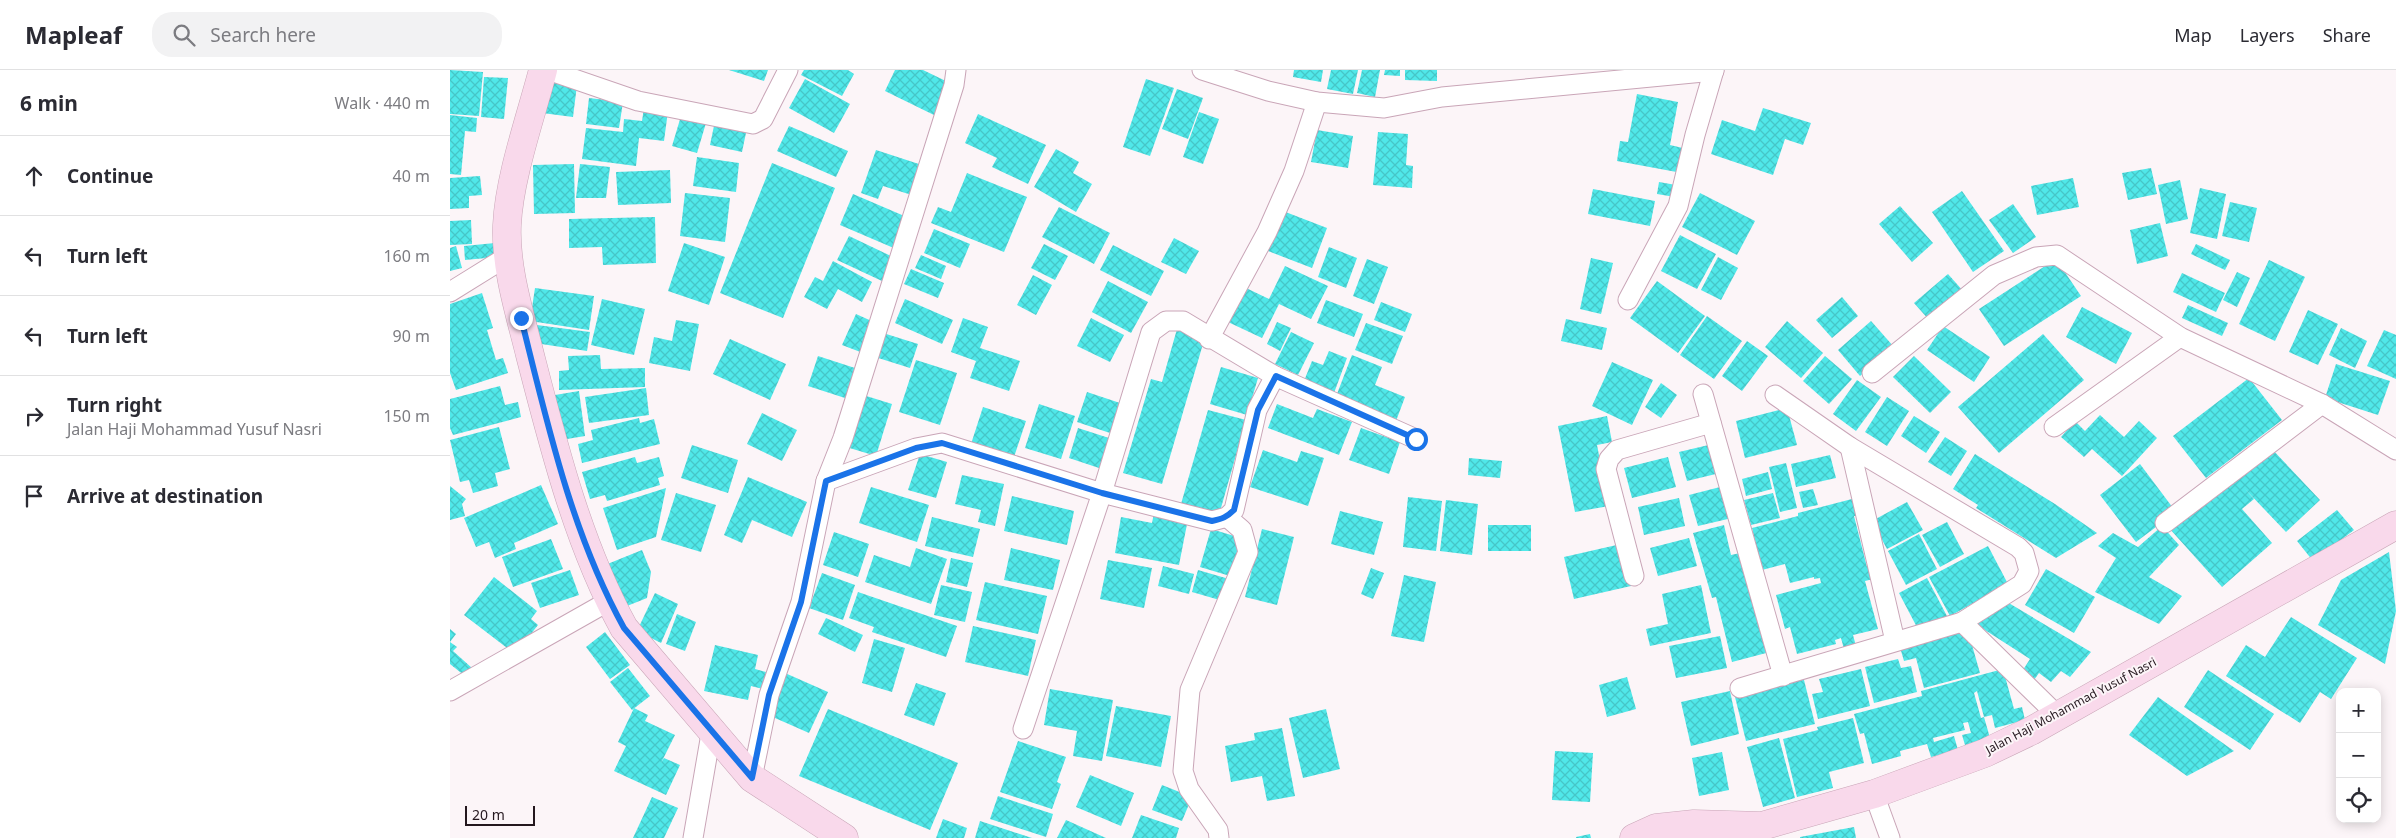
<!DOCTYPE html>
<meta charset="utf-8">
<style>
:root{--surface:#fff;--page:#f2f2f3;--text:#2b2b33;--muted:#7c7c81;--line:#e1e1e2}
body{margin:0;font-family:"Noto Sans",sans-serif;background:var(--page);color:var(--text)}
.controls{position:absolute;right:15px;bottom:15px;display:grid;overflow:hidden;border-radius:10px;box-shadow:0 2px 12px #0003}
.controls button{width:45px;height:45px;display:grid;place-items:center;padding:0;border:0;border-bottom:1px solid var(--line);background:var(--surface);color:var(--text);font:25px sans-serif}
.scale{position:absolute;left:15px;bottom:12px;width:70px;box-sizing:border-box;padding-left:5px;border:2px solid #24171e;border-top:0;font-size:14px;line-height:18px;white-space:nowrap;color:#24171e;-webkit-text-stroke:4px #fcf5f8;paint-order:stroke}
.stop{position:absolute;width:15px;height:15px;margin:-11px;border:4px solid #1a73e8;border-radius:50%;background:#fff}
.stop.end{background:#1a73e8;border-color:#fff;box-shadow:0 1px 5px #0008}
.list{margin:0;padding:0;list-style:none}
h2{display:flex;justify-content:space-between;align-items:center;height:65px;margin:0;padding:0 20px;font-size:21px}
h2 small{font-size:16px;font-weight:400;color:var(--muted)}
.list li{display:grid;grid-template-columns:32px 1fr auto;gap:15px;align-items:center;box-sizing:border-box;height:80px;padding:0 20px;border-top:1px solid var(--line)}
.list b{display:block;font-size:19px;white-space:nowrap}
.list p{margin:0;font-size:16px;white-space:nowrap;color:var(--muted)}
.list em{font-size:16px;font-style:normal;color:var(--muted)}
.icon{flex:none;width:28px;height:28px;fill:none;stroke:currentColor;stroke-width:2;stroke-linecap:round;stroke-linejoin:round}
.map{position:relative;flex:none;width:1946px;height:768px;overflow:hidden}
header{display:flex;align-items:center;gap:30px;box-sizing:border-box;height:70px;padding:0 25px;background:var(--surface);border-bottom:1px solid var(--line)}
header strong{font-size:24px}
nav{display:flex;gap:28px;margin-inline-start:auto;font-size:18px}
.search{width:350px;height:45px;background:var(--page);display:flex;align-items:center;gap:12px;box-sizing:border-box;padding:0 18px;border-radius:20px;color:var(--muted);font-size:19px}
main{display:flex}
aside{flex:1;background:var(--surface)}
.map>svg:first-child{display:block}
</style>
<header>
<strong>Mapleaf</strong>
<div class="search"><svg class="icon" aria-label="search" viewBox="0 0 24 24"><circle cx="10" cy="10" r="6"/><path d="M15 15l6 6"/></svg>Search here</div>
<nav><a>Map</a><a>Layers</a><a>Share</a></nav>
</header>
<main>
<aside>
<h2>6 min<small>Walk · 440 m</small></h2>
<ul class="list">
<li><svg class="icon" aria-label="ahead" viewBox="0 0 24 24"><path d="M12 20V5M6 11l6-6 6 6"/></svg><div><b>Continue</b></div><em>40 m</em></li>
<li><svg class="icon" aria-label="left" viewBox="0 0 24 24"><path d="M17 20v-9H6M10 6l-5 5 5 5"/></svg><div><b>Turn left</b></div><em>160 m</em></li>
<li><svg class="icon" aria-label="left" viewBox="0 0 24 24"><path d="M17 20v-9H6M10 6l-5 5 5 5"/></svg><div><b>Turn left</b></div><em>90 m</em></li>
<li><svg class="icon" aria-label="right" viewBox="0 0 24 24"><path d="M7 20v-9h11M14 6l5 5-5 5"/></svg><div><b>Turn right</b><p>Jalan Haji Mohammad Yusuf Nasri</p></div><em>150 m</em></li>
<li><svg class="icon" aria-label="arrive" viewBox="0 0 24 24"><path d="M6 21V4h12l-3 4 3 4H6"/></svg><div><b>Arrive at destination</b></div></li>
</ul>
</aside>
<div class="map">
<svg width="1946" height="768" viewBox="0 0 1946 768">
<defs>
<pattern id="building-cross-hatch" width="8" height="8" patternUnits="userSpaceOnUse" patternTransform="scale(1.25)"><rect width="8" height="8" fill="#50e8e9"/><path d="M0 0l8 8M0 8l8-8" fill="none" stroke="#46c6c7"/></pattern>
</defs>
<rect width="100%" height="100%" fill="#fcf5f8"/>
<g fill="url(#building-cross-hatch)">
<path d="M0 0 33 2 29 46 0 44Z"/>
<path d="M279 0H318L314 11Z"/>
<path d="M354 0H398L404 4 392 26 351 5Z"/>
<path d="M445 0H473L502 14 486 46 435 21Z"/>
<path d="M844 0H873L871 12 843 7Z"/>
<path d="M881 0H908L903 24 877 19Z"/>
<path d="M912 0H930L925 27 907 23Z"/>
<path d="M935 0H950V6L934 5Z"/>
<path d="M955 0H987V11L955 10Z"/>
<path d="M34 7 58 8 54 49 31 47Z"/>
<path d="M355 9 400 34 384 63 339 38Z"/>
<path d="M696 9 724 18 700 86 673 77Z"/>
<path d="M96 12 127 15 123 47 92 43Z"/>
<path d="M727 19 753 28 738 69 712 59Z"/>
<path d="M1187 24 1228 32 1220 75 1237 79 1232 103 1167 91 1170 71 1178 72Z"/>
<path d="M139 28 173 32 169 58 136 54Z"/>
<path d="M194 38 218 41 214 71 189 68 186 96 132 89 136 58 173 62 174 49 192 51Z"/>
<path d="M1313 38 1361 53 1353 75 1335 69 1323 105 1261 84 1272 50 1305 61Z"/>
<path d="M749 42 769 49 753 94 733 87Z"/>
<path d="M528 44 596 75 578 114 542 97 547 88 515 73Z"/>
<path d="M0 45 27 48 26 62 15 61 11 105 0 104Z"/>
<path d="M231 46 256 53 247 83 222 76Z"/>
<path d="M265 51 297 58 292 82 260 75Z"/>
<path d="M339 56 398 81 386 107 327 81Z"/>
<path d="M867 60 903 66 898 98 861 92Z"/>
<path d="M928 62 958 64 956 95 963 96 962 118 923 115Z"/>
<path d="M606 79 629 92 623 103 642 114 626 142 584 117Z"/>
<path d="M426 80 475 96 465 126 433 116 428 129 411 123Z"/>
<path d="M247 87 289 93 286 122 243 116Z"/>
<path d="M322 93 385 118 333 248 270 223Z"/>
<path d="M124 94 125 143 84 144 83 95Z"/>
<path d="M130 94 160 97 156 128H126Z"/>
<path d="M1701 98 1707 124 1678 130 1672 103Z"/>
<path d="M220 100 221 133 168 135 166 102Z"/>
<path d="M517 103 577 127 554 182 481 153 488 137 501 142Z"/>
<path d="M30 106 32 125 19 126V138L0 139V108Z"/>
<path d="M1623 108 1629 137 1587 145 1581 116Z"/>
<path d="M1730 110 1738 149 1716 154 1708 115Z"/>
<path d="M1209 112 1226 115 1225 127 1207 124Z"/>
<path d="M1750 118 1776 124 1767 169 1740 163Z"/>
<path d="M1143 119 1205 131 1200 156 1138 144Z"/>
<path d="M1512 121 1554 181 1523 202 1482 142Z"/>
<path d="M235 123 280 128 275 172 230 166Z"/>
<path d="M1250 123 1305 151 1287 185 1232 157Z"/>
<path d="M403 124 459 148 446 179 390 155Z"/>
<path d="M1780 132 1807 138 1799 172 1772 166Z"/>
<path d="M1563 134 1586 167 1563 183 1539 150Z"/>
<path d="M1450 136 1483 173 1462 192 1429 154Z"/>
<path d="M609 137 660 163 644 194 592 167Z"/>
<path d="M833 141 877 158 862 198 818 181Z"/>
<path d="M205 147 206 193 153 195 152 177 119 178V149Z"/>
<path d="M21 150 22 174 0 175V151Z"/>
<path d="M1710 153 1718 186 1687 194 1680 160Z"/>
<path d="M484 159 520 174 510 198 474 183Z"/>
<path d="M1230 165 1266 184 1247 219 1211 201Z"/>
<path d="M399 166 443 187 432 211 387 190Z"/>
<path d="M724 168 749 181 736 204 711 192Z"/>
<path d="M45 173 47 187 15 190 14 176Z"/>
<path d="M234 173 275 187 259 235 218 221Z"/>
<path d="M594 174 618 186 605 210 581 198Z"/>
<path d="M1746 174 1780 190 1775 200 1741 184Z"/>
<path d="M663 175 714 201 701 226 650 200Z"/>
<path d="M6 176 12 198 0 201V178Z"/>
<path d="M879 177 907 188 896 218 868 207Z"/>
<path d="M471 185 496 196 491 209 465 198Z"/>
<path d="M1268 187 1288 198 1271 230 1251 220Z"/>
<path d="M1141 188 1163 193 1151 244 1130 239Z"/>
<path d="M917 189 938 197 924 234 903 226Z"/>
<path d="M1606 189 1631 226 1554 276 1529 239Z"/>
<path d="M1819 190 1855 207 1825 271 1789 254Z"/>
<path d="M383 191 422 212 412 232 388 219 377 239 354 227 365 207 373 211Z"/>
<path d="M835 196 878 216 861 249 829 234 812 268 778 252 794 217 819 229Z"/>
<path d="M461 199 494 213 488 228 454 214Z"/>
<path d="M1787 202 1800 208 1787 237 1773 230Z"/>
<path d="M1732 203 1775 223 1766 242 1723 222Z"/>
<path d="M1498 204 1514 222 1480 251 1464 233Z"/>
<path d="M583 205 602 215 586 245 567 235Z"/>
<path d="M658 211 698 232 681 263 642 242Z"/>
<path d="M1207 211 1255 246 1228 283 1180 248Z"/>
<path d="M85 218 144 226 139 260 80 251Z"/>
<path d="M32 223 43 258 37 260 46 290 53 288 58 303 6 320 0 303V234Z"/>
<path d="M1392 227 1408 246 1382 268 1366 250Z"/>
<path d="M152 229 195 239 184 285 141 275Z"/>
<path d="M455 229 503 250 492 274 445 253Z"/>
<path d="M876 230 913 244 904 267 867 253Z"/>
<path d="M931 232 962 244 955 262 924 250Z"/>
<path d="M1738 235 1778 253 1772 266 1732 248Z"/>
<path d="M1632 237 1682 263 1666 294 1616 267Z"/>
<path d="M1858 240 1888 254 1868 295 1839 282Z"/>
<path d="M406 244 426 253 413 283 392 275Z"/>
<path d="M1257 246 1292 271 1264 309 1230 285Z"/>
<path d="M513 248 538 257 530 278 570 291 559 321 520 308 526 291 501 282Z"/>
<path d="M641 248 674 265 660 292 627 276Z"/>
<path d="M1116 249 1157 258 1152 280 1111 271Z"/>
<path d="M226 250 249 254 240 301 199 293 204 267 222 271Z"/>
<path d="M1337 251 1373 283 1351 308 1315 277Z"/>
<path d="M1421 251 1444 277 1410 306 1388 280Z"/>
<path d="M827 252 841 258 830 281 817 274Z"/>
<path d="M916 253 953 266 942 294 905 280Z"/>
<path d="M87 255 140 262 137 281 85 273Z"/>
<path d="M1493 256 1540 287 1524 312 1477 280Z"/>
<path d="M1891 258 1917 271 1905 298 1879 285Z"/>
<path d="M727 259 755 267 712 414 673 403 701 309 712 312Z"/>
<path d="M1934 260 1946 265V309L1917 296Z"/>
<path d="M430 262 468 274 460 298 422 286Z"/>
<path d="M841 262 864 273 848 305 825 294Z"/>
<path d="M1593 264 1634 310 1549 383 1508 337Z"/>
<path d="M280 269 336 294 320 330 263 304Z"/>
<path d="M1297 271 1318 286 1292 321 1272 306Z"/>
<path d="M879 281 897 288 884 323 854 311 862 291 873 295Z"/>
<path d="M150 285 151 299 195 298V317L109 320V301L119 300 118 286Z"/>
<path d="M902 285 932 297 925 315 955 327 946 351 885 329Z"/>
<path d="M368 286 408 299 398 329 358 316Z"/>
<path d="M1375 286 1402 309 1379 334 1353 311Z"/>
<path d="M1464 286 1501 322 1480 343 1443 307Z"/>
<path d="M466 290 507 303 490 355 449 342Z"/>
<path d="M1162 292 1203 310 1182 355 1142 336Z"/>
<path d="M1886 294 1940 311 1928 345 1875 328Z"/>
<path d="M771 297 808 308 797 345 760 334Z"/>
<path d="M1799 308 1832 350 1756 408 1723 366Z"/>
<path d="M1407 310 1431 327 1406 361 1383 344Z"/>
<path d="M1211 313 1227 325 1211 348 1195 337Z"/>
<path d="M50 316 55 335 68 332 71 347 3 365 0 358V329Z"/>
<path d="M196 318 199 345 139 353 135 327Z"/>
<path d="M129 321 135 366 111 370 105 325Z"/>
<path d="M637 322 676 335 666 365 627 352Z"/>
<path d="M410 324 442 334 426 386 393 376Z"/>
<path d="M1437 327 1459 341 1437 376 1415 362Z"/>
<path d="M589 334 625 346 611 389 575 378Z"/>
<path d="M827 334 863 348 867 339 902 352 889 385 818 358Z"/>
<path d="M533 337 576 351 564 387 521 374Z"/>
<path d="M1337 338 1347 375 1295 388 1286 351Z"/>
<path d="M758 340 796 350 769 445 731 434Z"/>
<path d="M312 343 347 360 332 391 297 374Z"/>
<path d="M1650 345 1674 367 1689 351 1707 368 1672 406 1642 379 1634 387 1611 367 1625 351 1635 361Z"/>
<path d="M1157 346 1162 372 1147 375 1159 436 1125 442 1108 356Z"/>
<path d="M1464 346 1490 362 1476 383 1451 366Z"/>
<path d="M189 348 190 353 204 349 210 374 132 393 128 374 143 370 141 360Z"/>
<path d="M49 357 60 399 45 403 48 416 23 423 19 410 10 412 0 370Z"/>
<path d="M628 358 662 369 652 399 619 388Z"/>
<path d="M911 358 950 372 939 404 899 390Z"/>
<path d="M1495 367 1517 381 1501 406 1478 392Z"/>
<path d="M1267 373 1274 402 1237 411 1229 382Z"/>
<path d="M242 375 288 390 278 423 231 408Z"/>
<path d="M1821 378 1870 430 1836 462 1795 419 1804 429 1792 439 1822 473 1772 517 1719 458Z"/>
<path d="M813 380 847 392 851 381 874 388 858 436 800 417Z"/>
<path d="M470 384 497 392 486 428 458 420Z"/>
<path d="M1525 384 1605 434 1647 463 1606 488 1526 438 1528 435 1503 419Z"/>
<path d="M1380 385 1386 408 1346 417 1341 394Z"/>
<path d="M185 387 187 393 209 387 214 406 208 408 210 415 157 431 155 425 140 429 132 402Z"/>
<path d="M1218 387 1226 417 1182 428 1174 398Z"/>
<path d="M1019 388 1052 391 1050 408 1018 405Z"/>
<path d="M1336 393 1347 438 1330 442 1319 397Z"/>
<path d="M1690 394 1726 442 1686 472 1650 425Z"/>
<path d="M1318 402 1322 419 1296 426 1292 409Z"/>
<path d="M512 405 554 414 545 456 528 452 531 440 505 434Z"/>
<path d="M298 407 357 432 342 467 302 450 292 473 274 465Z"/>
<path d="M91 415 108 454 64 473 66 479 45 488 39 472 26 477 14 448Z"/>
<path d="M0 416 16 429 12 434 15 446 0 450Z"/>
<path d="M1274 416 1282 448 1248 456 1239 425Z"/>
<path d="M421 417 479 435 467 472 409 453Z"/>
<path d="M216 418 206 467 167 480 153 438Z"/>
<path d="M1363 419 1368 435 1353 438 1349 422Z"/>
<path d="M226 423 266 435 251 482 211 470Z"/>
<path d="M1323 423 1330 448 1301 455 1294 430Z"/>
<path d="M562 426 624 441 617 475 554 461Z"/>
<path d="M958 427 992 431 986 481 953 477Z"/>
<path d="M1229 428 1235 456 1194 465 1188 437Z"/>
<path d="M1402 429 1407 446H1404L1417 497 1424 495 1427 508 1415 511 1428 559 1403 565 1406 576 1394 579 1391 568 1385 570 1386 574 1347 584 1340 557 1335 559 1326 525 1371 513 1370 508 1364 509V507L1340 513 1335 494 1312 500 1302 458 1348 446V443Z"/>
<path d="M996 430 1028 434 1022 485 990 481Z"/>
<path d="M1457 432 1473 460 1437 479 1422 451Z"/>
<path d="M1887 440 1904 460 1863 491 1847 471Z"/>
<path d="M890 441 933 452 924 485 881 474Z"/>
<path d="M704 443 738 449 729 495 665 483 671 447 702 453Z"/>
<path d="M482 447 530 459 523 487 475 476Z"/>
<path d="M1497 452 1514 484 1490 497 1472 465Z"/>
<rect x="1038" y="455" width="43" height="26"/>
<path d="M1274 455 1281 485 1295 482 1320 582 1282 592 1266 527 1262 528 1243 463Z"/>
<path d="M1712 456 1729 475 1699 507 1732 526 1709 554 1645 522 1666 488 1648 476 1663 463 1688 477Z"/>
<path d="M761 459 791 468 780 506 750 497Z"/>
<path d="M812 459 844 467 827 535 795 527Z"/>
<path d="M384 462 419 474 408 507 373 495Z"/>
<path d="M1469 464 1487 499 1456 515 1438 481Z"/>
<path d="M1239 468 1247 496 1208 506 1200 478Z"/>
<path d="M101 469 113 499 63 517 52 487Z"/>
<path d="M1171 474 1181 516 1124 529 1114 487Z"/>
<path d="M1538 476 1558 514 1500 546 1479 507Z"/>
<path d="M466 478 497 489 481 534 415 512 424 485 460 497Z"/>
<path d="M561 478 610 490 603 520 554 510Z"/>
<path d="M192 480 201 502 197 528 172 538 155 495Z"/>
<path d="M1939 482 1946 541 1935 594 1868 555 1891 510Z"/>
<path d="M501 488 523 493 517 517 496 512Z"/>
<path d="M658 490 702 498 694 538 650 529Z"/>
<path d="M713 496 744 504 739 524 708 516Z"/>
<path d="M921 498 934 503 923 529 911 524Z"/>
<path d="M1596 499 1645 527 1624 563 1575 535Z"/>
<path d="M120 500 129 525 90 538 81 513Z"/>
<path d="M748 500 779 509 773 531 742 522Z"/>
<path d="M372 503 405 515 393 550 359 538Z"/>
<path d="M954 505 986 512 974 572 941 566Z"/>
<path d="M44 507 87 541 81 549 88 555 65 584 14 545Z"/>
<path d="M1477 508 1498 548 1470 563 1449 523Z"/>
<path d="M535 512 597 526 588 564 526 550Z"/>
<path d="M491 515 522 522 515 552 484 545Z"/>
<path d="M1251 515 1261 563 1200 576 1196 559 1218 554 1212 524Z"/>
<path d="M408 522 507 556 496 587 422 562 424 557 399 548Z"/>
<path d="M205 523 228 534 211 573 187 561Z"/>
<path d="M1557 532 1641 582 1620 607 1611 601 1601 612 1589 603 1584 610 1571 603 1580 589 1524 553Z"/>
<path d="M227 544 246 552 235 581 216 574Z"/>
<path d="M1841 547 1907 588 1881 629 1870 622 1850 653 1776 606 1796 575 1815 587Z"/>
<path d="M376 548 413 565 405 582 368 564Z"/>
<path d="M523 556 586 570 578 606 515 592Z"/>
<path d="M0 559 6 564 0 572 7 577 3 581 22 598 15 606 0 594Z"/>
<path d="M1518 561 1530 603 1474 618 1466 588 1454 591 1449 574 1463 575Z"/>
<path d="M155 562 180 595 160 609 136 577Z"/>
<path d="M1270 566 1277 598 1226 608 1219 576Z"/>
<path d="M424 569 455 578 442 622 412 613Z"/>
<path d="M265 575 308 585 305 599 316 602 313 619 301 616 298 630 254 621Z"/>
<path d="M1448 589 1451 598 1461 596 1467 622 1424 633 1415 597Z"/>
<path d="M178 598 200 626 182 640 160 612Z"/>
<path d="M1411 599 1420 636 1368 649 1362 624 1373 622 1369 609Z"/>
<path d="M1553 599 1564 639 1572 637 1575 650 1545 658 1542 645 1534 647 1527 621 1524 623 1531 648 1534 647 1540 668 1515 675 1512 665 1521 663 1518 652 1513 653 1515 660 1483 668 1484 672 1504 666 1508 680 1481 687 1477 674 1450 681 1451 686 1422 694 1414 663 1410 664 1404 644 1472 626 1471 621Z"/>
<path d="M1758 600 1824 644 1800 680 1734 637Z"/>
<path d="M335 603 378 622 359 663 316 644Z"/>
<path d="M1353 606 1365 654 1296 671 1284 623Z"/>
<path d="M1177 607 1186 639 1157 647 1149 615Z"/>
<path d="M466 613 496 623 484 656 454 645Z"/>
<path d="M600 619 663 630 652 691 623 686 627 661 594 655Z"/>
<path d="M1280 621 1289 664 1241 676 1231 632Z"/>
<path d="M1708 627 1784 681 1737 706 1679 665Z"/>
<path d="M666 636 721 646 711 697 656 686Z"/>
<path d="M184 638 198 645 195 651 225 665 211 693 214 688 230 695 216 725 164 701 176 676 168 672Z"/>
<path d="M378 639 508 693 480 760 349 706Z"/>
<path d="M876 639 890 699 853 708 839 648Z"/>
<path d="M1403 648 1414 693 1379 702 1383 718 1347 727 1333 669 1368 660 1367 657Z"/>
<path d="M832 658 845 726 817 731 812 706 781 712 775 676 805 670 804 663Z"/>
<path d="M1329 668 1345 728 1313 737 1297 677Z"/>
<path d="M568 671 616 687 607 712 611 714 602 739 550 722Z"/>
<path d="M1105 681 1143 683 1140 732 1102 730Z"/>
<path d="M1272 682 1279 720 1249 726 1242 688Z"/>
<path d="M640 705 684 723 671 756 626 737Z"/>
<path d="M712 715 742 727 732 751 702 740Z"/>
<path d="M548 726 603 744 596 767 540 749Z"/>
<path d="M202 727 228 738 214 768H183Z"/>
<path d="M691 745 729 758 726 768H682Z"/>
<path d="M493 749 517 758 514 768H486Z"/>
<path d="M616 750 656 768H607Z"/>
<path d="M530 751 582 768H525Z"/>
<path d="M1404 757 1406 768H1350V767Z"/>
<path d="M1140 764 1141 768H1126V767Z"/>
</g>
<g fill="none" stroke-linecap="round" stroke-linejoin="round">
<g stroke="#c9a5b7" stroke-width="21">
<g id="street">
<path d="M98 0 188 31 303 54 313 49 338 0"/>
<path d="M752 0 818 21 867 32 934 38 992 27 1264 1"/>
<path d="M0 222 58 186"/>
<path d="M1178 230 1228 136 1245 65 1264 0"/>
<path d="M759 269 817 162 844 101 867 32"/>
<path d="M1422 303 1544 205 1586 187 1607 185 1730 267 1872 334 1946 380"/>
<path d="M825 306 966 369"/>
<path d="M1253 324 1333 606"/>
<path d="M1604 357 1730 267"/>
<path d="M1400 377 1445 571"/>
<path d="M376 411 393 368 504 15 506 0"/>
<path d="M1715 453 1872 334"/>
<path d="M1184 506 1156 399 1159 389 1167 380 1261 353"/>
<path d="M1512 552 1608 646"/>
<path d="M1290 618 1512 552 1572 514 1579 501 1574 483 1568 477 1400 377 1325 325"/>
<path d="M0 621 159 531"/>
<path d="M302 708 319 625 351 532 376 411 466 378 492 373 652 423 762 451 777 447 784 440 807 340 825 306 733 251H716L701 262 652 423 573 659"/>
<path d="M1424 724 1440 768"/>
<path d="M243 768 262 658"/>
<path d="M769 768 768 760 739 719 733 701 740 620 798 482 792 460 777 447"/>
</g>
</g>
<g stroke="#c9a5b7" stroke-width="29">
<g id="secondary">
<path d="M93 0C81 46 59 108 57 155 55 198 70 244 80 285 104 378 128 474 174 558L302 708 394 768"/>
<path d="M1184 768 1206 758 1244 754 1312 756 1424 724 1535 683 1581 661 1946 455"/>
</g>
</g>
<use href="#street" stroke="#fff" stroke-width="19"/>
<use href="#secondary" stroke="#f9d9eb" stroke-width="28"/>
</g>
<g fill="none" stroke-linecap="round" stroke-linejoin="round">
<path stroke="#1a73e8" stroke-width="6" d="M71 248C97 352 121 462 174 558L302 708 319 625 351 532 376 411 466 378 492 373 652 423 762 451C772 449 777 447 784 440L808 340 826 306 966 369"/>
</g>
<g text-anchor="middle" stroke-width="4" stroke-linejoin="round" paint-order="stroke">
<g font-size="12" fill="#24171e" stroke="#fcf5f8">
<text transform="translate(1621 636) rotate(-28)" y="4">Jalan Haji Mohammad Yusuf Nasri</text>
</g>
</g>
</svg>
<div class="controls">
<button>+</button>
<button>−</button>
<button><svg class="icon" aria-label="locate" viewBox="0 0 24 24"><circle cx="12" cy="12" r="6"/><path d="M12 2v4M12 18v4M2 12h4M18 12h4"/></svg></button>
</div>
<div class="scale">20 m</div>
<div class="stop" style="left:966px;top:369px"></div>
<div class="stop end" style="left:71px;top:248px"></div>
</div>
</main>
